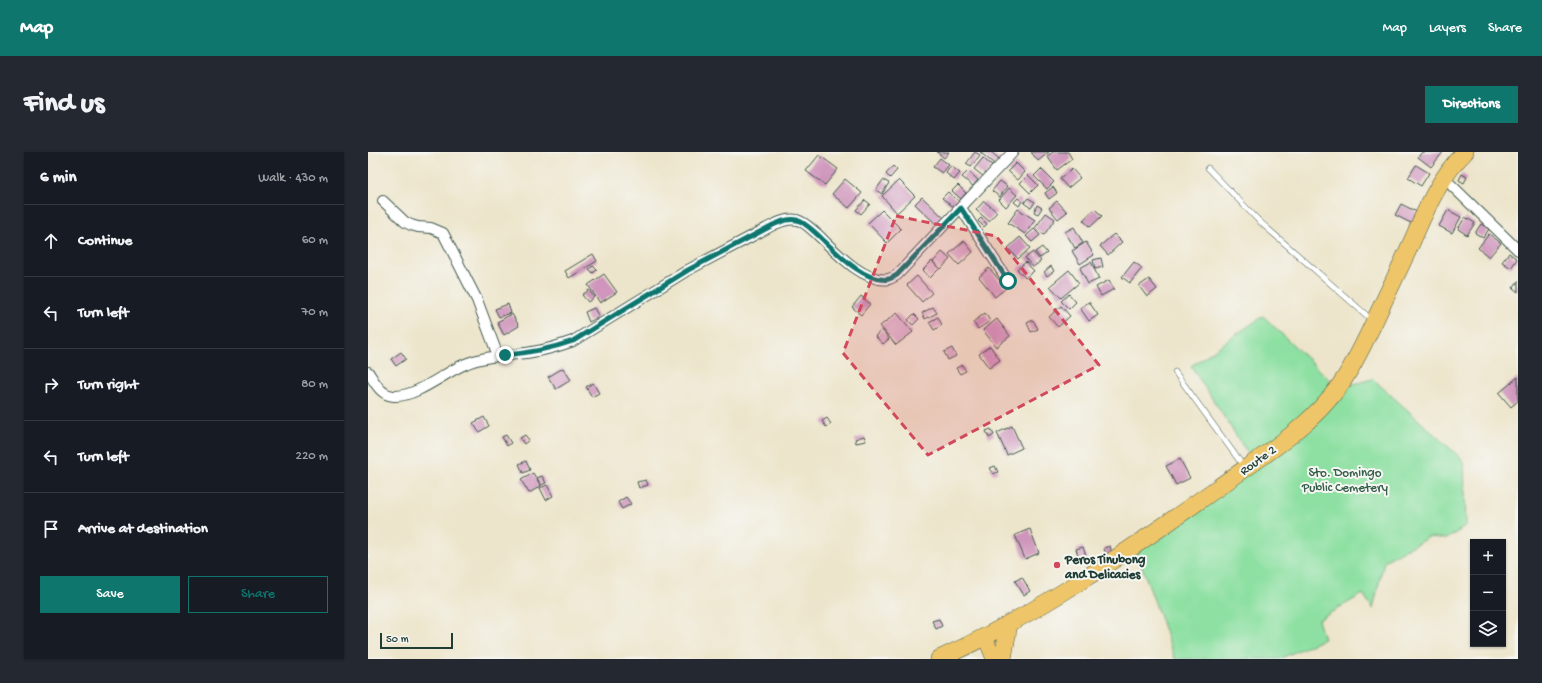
<!DOCTYPE html>
<meta charset="utf-8">
<style>
:root{--surface:#171b24;--page:#242831;--text:#f1f3f6;--muted:#9ea1a6;--line:#363941;--accent:#0f766e}
body{margin:0;font-family:"Gochi Hand",sans-serif;background:var(--page);color:var(--text)}
.controls{position:absolute;right:12px;bottom:12px;display:grid;overflow:hidden;border-radius:0px;box-shadow:0 1px 3px #0004}
.controls button{width:36px;height:36px;display:grid;place-items:center;padding:0;border:0;border-bottom:1px solid var(--line);background:var(--surface);color:var(--text);font:20px sans-serif}
.scale{position:absolute;left:12px;bottom:10px;width:73px;box-sizing:border-box;padding-left:4px;border:2px solid #1f3d34;border-top:0;font-size:11px;line-height:14px;white-space:nowrap;color:#1f3d34;-webkit-text-stroke:3px #f6f6f2;paint-order:stroke}
.stop{position:absolute;width:12px;height:12px;margin:-9px;border:3px solid #0f766e;border-radius:50%;background:#fff}
.stop.end{background:#0f766e;border-color:#fff;box-shadow:0 1px 4px #0008}
.list{margin:0;padding:0;list-style:none}
h2{display:flex;justify-content:space-between;align-items:center;height:52px;margin:0;padding:0 16px;font-size:17px}
h2 small{font-size:13px;font-weight:400;color:var(--muted)}
.list li{display:grid;grid-template-columns:26px 1fr auto;gap:12px;align-items:center;box-sizing:border-box;height:72px;padding:0 16px;border-top:1px solid var(--line)}
.list b{display:block;font-size:15px;white-space:nowrap}
.list em{font-size:13px;font-style:normal;color:var(--muted)}
.actions{display:flex;gap:8px;padding:12px 16px}
.actions a{flex:1;padding:9px 0;border:1px solid var(--accent);border-radius:0px;text-align:center;font-size:14px;color:var(--accent)}
.actions .main{background:var(--accent);color:#fff}
.icon{flex:none;width:22px;height:22px;fill:none;stroke:currentColor;stroke-width:2;stroke-linecap:round;stroke-linejoin:round}
.map{position:relative;flex:none;width:1150px;height:507px;overflow:hidden;border-radius:0px}
header{display:flex;align-items:center;gap:24px;box-sizing:border-box;height:56px;padding:0 20px;background:var(--accent);color:#fff}
header strong{font-size:19px}
nav{display:flex;gap:22px;margin-inline-start:auto;font-size:14px}
.intro{display:flex;align-items:center;justify-content:space-between;box-sizing:border-box;height:96px;padding:0 24px}
h1{margin:0;font-size:28px}
.button{padding:10px 18px;border-radius:0px;background:var(--accent);color:#fff;font-size:14px;font-weight:700}
main{display:flex;gap:24px;padding:0 24px}
aside{flex:1;background:var(--surface);border-radius:0px;box-shadow:0 1px 3px #0004}
.map>svg:first-child{display:block}
</style>
<header>
<strong>Map</strong>
<nav><a>Map</a><a>Layers</a><a>Share</a></nav>
</header>
<div class="intro"><h1>Find us</h1><a class="button">Directions</a></div>
<main>
<aside>
<h2>6 min<small>Walk · 430 m</small></h2>
<ul class="list">
<li><svg class="icon" aria-label="ahead" viewBox="0 0 24 24"><path d="M12 20V5M6 11l6-6 6 6"/></svg><div><b>Continue</b></div><em>60 m</em></li>
<li><svg class="icon" aria-label="left" viewBox="0 0 24 24"><path d="M17 20v-9H6M10 6l-5 5 5 5"/></svg><div><b>Turn left</b></div><em>70 m</em></li>
<li><svg class="icon" aria-label="right" viewBox="0 0 24 24"><path d="M7 20v-9h11M14 6l5 5-5 5"/></svg><div><b>Turn right</b></div><em>80 m</em></li>
<li><svg class="icon" aria-label="left" viewBox="0 0 24 24"><path d="M17 20v-9H6M10 6l-5 5 5 5"/></svg><div><b>Turn left</b></div><em>220 m</em></li>
<li><svg class="icon" aria-label="arrive" viewBox="0 0 24 24"><path d="M6 21V4h12l-3 4 3 4H6"/></svg><div><b>Arrive at destination</b></div></li>
</ul>
<div class="actions"><a class="main">Save</a><a>Share</a></div>
</aside>
<div class="map">
<svg width="1150" height="507" viewBox="0 0 1150 507">
<rect width="100%" height="100%" fill="#f6f6f2"/>
<filter id="ink" filterUnits="userSpaceOnUse"><feTurbulence type="fractalNoise" baseFrequency=".025" numOctaves="2"/><feDisplacementMap in="SourceGraphic" scale="8" xChannelSelector="R" yChannelSelector="G"/><feConvolveMatrix kernelMatrix="1 2 1 2 8 2 1 2 1" color-interpolation-filters="sRGB"/></filter>
<filter id="wash" filterUnits="userSpaceOnUse"><feTurbulence type="fractalNoise" baseFrequency=".012" numOctaves="4" result="noise"/><feDisplacementMap in="SourceGraphic" scale="16" xChannelSelector="R" yChannelSelector="G"/><feGaussianBlur stdDeviation="0.9" result="paint"/><feColorMatrix in="noise" values="0 0 0 0 0 0 0 0 0 0 0 0 0 0 0 0 0 1.4 0 .05"/><feComposite in="paint" operator="in"/></filter>
<g filter="url(#wash)">
<rect width="100%" height="100%" fill="#ede5cb"/>
<path fill="#8de0a2" stroke="#568e6b" d="M895 164 970 236 1005 227 1096 309 1098 374 1079 387 1061 385 1016 409 1005 457 995 442 950 468 956 487 911 507H807L768 398 886 311 823 214Z"/>
<g id="blocks">
<g fill="#cf95bc">
<path d="M569 0H581L576 6Z"/>
<path d="M607 0 612 3 603 15 598 12Z"/>
<path d="M612 0H623L635 10 630 15Z"/>
<path d="M663 0H681L670 9Z"/>
<path d="M685 0H700L704 7 689 18 679 4Z"/>
<path d="M1054 0H1075L1063 15 1050 5Z"/>
<path d="M451 3 470 17 457 33 438 19Z"/>
<path d="M572 6 581 13 574 21 565 15Z"/>
<path d="M615 6 624 14 616 25 606 17Z"/>
<path d="M648 11 657 20 650 28 640 19Z"/>
<path d="M1048 13 1061 21 1053 34 1040 26Z"/>
<path d="M525 14 529 18 522 26 518 22Z"/>
<path d="M583 14 592 21 586 28 578 21Z"/>
<path d="M673 17 686 30 679 37 666 24Z"/>
<path d="M704 17 712 26 700 36 692 27Z"/>
<path d="M600 19 610 28 605 34 594 25Z"/>
<path d="M1094 22 1099 25 1096 31 1091 28Z"/>
<path d="M660 23 670 33 662 41 652 31Z"/>
<path d="M477 27 494 41 481 56 464 42Z"/>
<path d="M515 28 521 31 514 42 508 38Z"/>
<path d="M531 28 547 44 529 61 514 44Z"/>
<path d="M632 29 639 34 632 45 624 39Z"/>
<path d="M590 33 598 41 593 47 584 39Z"/>
<path d="M685 35 689 41 681 47 677 41Z"/>
<path d="M641 36 649 43 638 55 631 48Z"/>
<path d="M580 40 593 51 588 57 574 46Z"/>
<path d="M554 45 578 68 571 75 547 52Z"/>
<path d="M650 46 654 49 651 54 646 50Z"/>
<path d="M660 46 667 50 663 56 656 51Z"/>
<path d="M497 48 502 52 493 62 488 58Z"/>
<path d="M616 49 629 60 621 69 608 58Z"/>
<path d="M689 49 699 60 690 67 681 56Z"/>
<path d="M1033 52 1051 61 1045 72 1027 63Z"/>
<path d="M669 53 674 56 670 62 666 60Z"/>
<path d="M650 57 667 68 657 82 640 71Z"/>
<path d="M727 57 734 64 722 75 715 68Z"/>
<path d="M514 58 533 77 519 91 500 71Z"/>
<path d="M1080 58 1093 65 1084 81 1071 74Z"/>
<path d="M678 61 687 67 676 83 667 76Z"/>
<path d="M1097 65 1107 71 1099 83 1090 77Z"/>
<path d="M613 66 619 72 616 75 610 69Z"/>
<path d="M1113 72 1121 77 1115 86 1107 81Z"/>
<path d="M706 75 715 91 707 96 697 80Z"/>
<path d="M666 77 672 83 664 90 658 84Z"/>
<path d="M746 82 754 90 740 103 732 94Z"/>
<path d="M1121 82 1133 91 1121 105 1110 96Z"/>
<path d="M652 85 662 96 650 107 640 96Z"/>
<path d="M596 89 605 100 591 113 581 102Z"/>
<path d="M718 90 726 103 712 112 704 99Z"/>
<path d="M674 95 679 101 672 106 667 100Z"/>
<path d="M574 100 582 107 573 117 565 110Z"/>
<path d="M665 100 673 109 665 115 657 106Z"/>
<path d="M1141 101 1149 107 1143 116 1134 110Z"/>
<path d="M225 102 229 109 201 126 197 119Z"/>
<path d="M733 106 735 115 727 117 725 108Z"/>
<path d="M564 109 571 117 562 126 555 118Z"/>
<path d="M658 110 666 119 657 126 649 117Z"/>
<path d="M723 110 731 127 720 132 712 116Z"/>
<path d="M766 110 774 116 762 131 754 125Z"/>
<path d="M225 114 229 118 225 121 221 117Z"/>
<path d="M683 114 686 119 679 124 676 120Z"/>
<path d="M621 116 638 136 627 145 611 125Z"/>
<path d="M701 118 711 131 693 146 682 134Z"/>
<path d="M236 122 249 140 232 151 220 133Z"/>
<path d="M549 124 564 141 554 150 539 133Z"/>
<path d="M781 127 789 137 779 145 771 134Z"/>
<path d="M741 128 746 137 733 144 728 135Z"/>
<path d="M1150 129V140L1145 136Z"/>
<path d="M221 138 226 145 220 150 214 143Z"/>
<path d="M701 142 708 150 701 157 693 149Z"/>
<path d="M493 144 502 152 493 163 484 155Z"/>
<path d="M721 150 730 163 721 169 712 156Z"/>
<path d="M140 152 143 161 131 165 127 157Z"/>
<path d="M693 154 702 164 690 175 681 165Z"/>
<path d="M565 155 569 161 557 167 554 161Z"/>
<path d="M226 156 231 165 221 170 217 160Z"/>
<path d="M529 161 545 180 528 193 512 174Z"/>
<path d="M617 161 622 169 610 177 605 170Z"/>
<path d="M144 162 151 174 136 183 129 170Z"/>
<path d="M546 162 551 167 545 173 540 168Z"/>
<path d="M570 165 574 173 566 178 561 170Z"/>
<path d="M629 167 642 184 628 195 615 178Z"/>
<path d="M665 168 670 177 663 180 659 171Z"/>
<path d="M514 178 521 187 515 192 507 184Z"/>
<path d="M622 194 632 208 621 216 611 202Z"/>
<path d="M584 196 588 204 580 208 576 200Z"/>
<path d="M33 200 38 207 28 214 23 207Z"/>
<path d="M594 213 598 219 592 222 588 216Z"/>
<path d="M195 216 203 228 188 237 180 225Z"/>
<path d="M1150 225V249L1143 255 1131 241Z"/>
<path d="M225 231 231 241 224 245 218 235Z"/>
<path d="M116 265 121 274 111 280 105 271Z"/>
<path d="M459 266 463 272 458 275 454 269Z"/>
<path d="M644 274 654 296 639 303 629 281Z"/>
<path d="M623 277 626 283 621 286 618 279Z"/>
<path d="M138 283 143 291 139 294 134 285Z"/>
<path d="M157 283 161 288 156 292 152 286Z"/>
<path d="M496 284 498 289 488 291 487 287Z"/>
<path d="M812 307 822 326 808 333 798 314Z"/>
<path d="M158 309 162 318 155 321 151 312Z"/>
<path d="M627 314 630 320 625 322 622 316Z"/>
<path d="M165 321 173 334 161 341 153 328Z"/>
<path d="M174 324 178 331 173 333 169 326Z"/>
<path d="M278 328 280 333 271 336 269 330Z"/>
<path d="M179 333 185 344 178 348 172 336Z"/>
<path d="M258 345 263 352 254 357 250 350Z"/>
<path d="M662 377 671 401 657 407 647 383Z"/>
<path d="M742 394 744 402 738 404 736 396Z"/>
<path d="M715 395 719 407 712 409 708 397Z"/>
<path d="M654 425 662 439 656 443 647 429Z"/>
<path d="M571 467 574 474 568 477 564 469Z"/>
</g>
</g>
</g>
<g filter="url(#ink)">
<use href="#blocks" fill-opacity="0" stroke="#3e564b" stroke-width="1"/>
<g fill="none" stroke-linecap="round" stroke-linejoin="round">
<g stroke="#3e564b" stroke-width="6">
<g id="lane">
<path d="M840 16 891 69 1004 168"/>
<path d="M807 220 876 315"/>
</g>
</g>
<g stroke="#3e564b" stroke-width="12">
<g id="street">
<path d="M1076 26 1150 98"/>
<path d="M15 49 37 70 43 73 50 75 63 76 75 81 109 148 130 204"/>
<path d="M593 56 640 129"/>
<path d="M0 220C7 230 12 243 26 244 48 245 75 222 95 213 117 203 141 204 164 200 178 198 191 194 205 189L320 118 405 73C412 70 420 66 429 68 437 70 443 77 449 82 465 97 496 132 521 127 524 126 527 124 529 123L645 0"/>
</g>
</g>
<g stroke="#3e564b" stroke-width="16">
<path id="primary" d="M617 485 626 507"/>
</g>
<g stroke="#3e564b" stroke-width="18">
<g id="highway">
<path d="M571 507C670 462 759 400 848 337 891 306 941 277 972 233 987 212 997 189 1008 166 1020 140 1033 114 1045 87 1058 57 1073 23 1097 0"/>
<path d="M635 507 641 471"/>
</g>
</g>
<use href="#lane" stroke="#fff" stroke-width="5"/>
<use href="#street" stroke="#fff" stroke-width="10"/>
<use href="#primary" stroke="#eec569" stroke-width="15"/>
<use href="#highway" stroke="#eec569" stroke-width="17"/>
</g>
</g>
<g fill="none" stroke-linecap="round" stroke-linejoin="round" filter="url(#ink)">
<path stroke="#0f766e" stroke-width="5" d="M137 203C161 201 182 197 205 189L320 118 405 73C412 70 420 66 429 68 438 71 444 78 451 84 467 99 497 132 521 127 524 126 527 124 529 123L593 56 640 129"/>
</g>
<path fill="#d1495b" fill-opacity="0.2" stroke="#d1495b" stroke-width="3" stroke-dasharray="8 5" stroke-linejoin="round" d="M528 64 628 84 731 213 560 303 475 201Z"/>
<circle fill="#d1495b" stroke="#f6f6f2" stroke-width="1.5" cx="689" cy="413" r="4"/>
<g text-anchor="middle" stroke-width="4" stroke-linejoin="round" paint-order="stroke">
<g font-size="13" fill="#1f3d34" stroke="#f6f6f2">
<text transform="translate(889 307) rotate(-36)" y="5">Route 2</text>
</g>
<g font-size="13" fill="#355e4a" stroke="#f6f6f2">
<text x="977" y="324">Sto. Domingo<tspan x="977" dy="15">Public Cemetery</tspan></text>
</g>
<g font-size="13" font-weight="bold" fill="#1f3d34" stroke="#f6f6f2" text-anchor="start">
<text x="697" y="411">Peros Tinubong<tspan x="697" dy="15">and Delicacies</tspan></text>
</g>
</g>
</svg>
<div class="controls">
<button>+</button>
<button>−</button>
<button><svg class="icon" aria-label="layers" viewBox="0 0 24 24"><path d="M12 4l9 5-9 5-9-5zM3 14l9 5 9-5"/></svg></button>
</div>
<div class="scale">50 m</div>
<div class="stop" style="left:640px;top:129px"></div>
<div class="stop end" style="left:137px;top:203px"></div>
</div>
</main>
